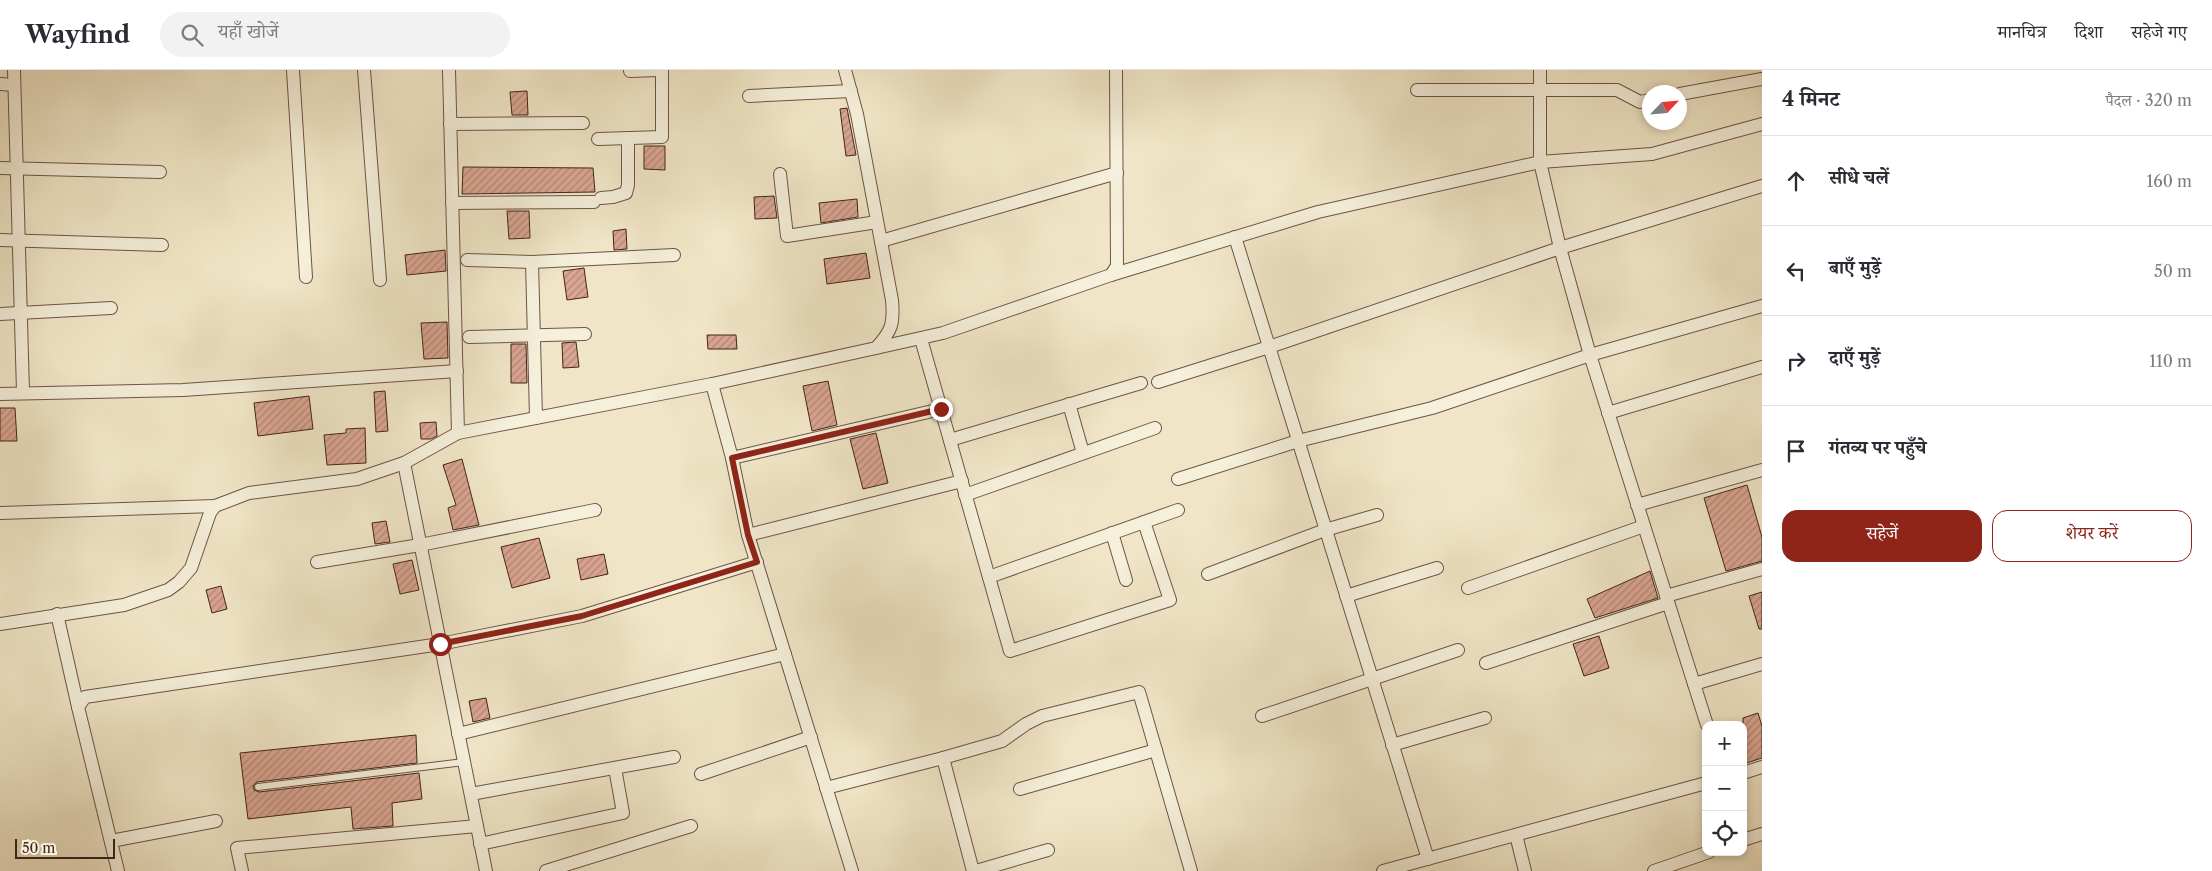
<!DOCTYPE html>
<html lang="hi">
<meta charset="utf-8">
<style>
:root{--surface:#fff;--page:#f2f2f3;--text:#2b2b33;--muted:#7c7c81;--line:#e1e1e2;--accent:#8f2418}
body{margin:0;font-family:"Libre Caslon Text","Noto Serif Devanagari",serif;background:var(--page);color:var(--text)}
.controls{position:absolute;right:15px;bottom:15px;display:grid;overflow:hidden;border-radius:10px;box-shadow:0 2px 8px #0003}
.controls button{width:45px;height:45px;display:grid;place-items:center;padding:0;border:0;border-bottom:1px solid var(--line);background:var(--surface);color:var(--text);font:25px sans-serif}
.compass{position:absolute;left:1642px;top:15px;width:45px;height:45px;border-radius:50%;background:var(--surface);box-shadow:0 2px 8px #0003;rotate:64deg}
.scale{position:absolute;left:15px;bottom:12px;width:100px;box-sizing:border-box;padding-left:5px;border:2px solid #41241a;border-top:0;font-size:14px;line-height:18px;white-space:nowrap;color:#41241a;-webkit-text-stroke:4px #f5efdb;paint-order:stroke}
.stop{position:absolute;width:15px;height:15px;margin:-11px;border:4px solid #8f2418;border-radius:50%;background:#fff}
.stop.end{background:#8f2418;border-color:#fff;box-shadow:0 1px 5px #0008}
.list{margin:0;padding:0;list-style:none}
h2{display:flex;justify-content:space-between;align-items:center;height:65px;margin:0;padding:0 20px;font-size:21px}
h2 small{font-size:16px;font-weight:400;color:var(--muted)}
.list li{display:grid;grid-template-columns:32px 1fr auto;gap:15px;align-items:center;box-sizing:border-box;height:90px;padding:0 20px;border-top:1px solid var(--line)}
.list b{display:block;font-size:19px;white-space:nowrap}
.list em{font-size:16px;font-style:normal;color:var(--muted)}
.actions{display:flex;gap:10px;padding:15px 20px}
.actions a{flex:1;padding:11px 0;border:1px solid var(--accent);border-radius:15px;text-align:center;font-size:18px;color:var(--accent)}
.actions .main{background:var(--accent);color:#fff}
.icon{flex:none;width:28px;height:28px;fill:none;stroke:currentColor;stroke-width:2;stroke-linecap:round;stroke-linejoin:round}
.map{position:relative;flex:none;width:1762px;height:801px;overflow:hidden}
header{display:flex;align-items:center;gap:30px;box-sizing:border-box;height:70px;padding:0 25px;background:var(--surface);border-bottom:1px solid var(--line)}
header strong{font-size:24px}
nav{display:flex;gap:28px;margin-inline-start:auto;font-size:18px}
.search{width:350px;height:45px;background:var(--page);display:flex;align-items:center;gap:12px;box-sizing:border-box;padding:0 18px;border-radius:28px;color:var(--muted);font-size:19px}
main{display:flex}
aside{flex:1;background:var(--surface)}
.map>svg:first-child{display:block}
</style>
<header>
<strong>Wayfind</strong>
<div class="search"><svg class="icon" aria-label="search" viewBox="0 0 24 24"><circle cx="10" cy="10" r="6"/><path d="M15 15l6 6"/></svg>यहाँ खोजें</div>
<nav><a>मानचित्र</a><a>दिशा</a><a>सहेजे गए</a></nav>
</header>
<main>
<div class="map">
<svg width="1762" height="801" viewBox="0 0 1762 801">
<defs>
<pattern id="building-hatch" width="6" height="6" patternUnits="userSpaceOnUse" patternTransform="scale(1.25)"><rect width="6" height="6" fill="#daa592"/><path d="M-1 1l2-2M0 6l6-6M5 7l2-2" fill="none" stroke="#b28676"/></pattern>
</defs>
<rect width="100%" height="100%" fill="#f0e6c7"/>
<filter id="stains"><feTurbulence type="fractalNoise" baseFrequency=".004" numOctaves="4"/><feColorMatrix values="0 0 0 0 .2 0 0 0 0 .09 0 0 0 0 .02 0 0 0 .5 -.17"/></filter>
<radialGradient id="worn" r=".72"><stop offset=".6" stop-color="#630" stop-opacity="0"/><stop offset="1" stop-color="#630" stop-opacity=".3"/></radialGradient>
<g fill="url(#building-hatch)" stroke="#41241a">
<path d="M527 21 528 45H512L510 22Z"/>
<path d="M847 38 856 85 846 86 840 39Z"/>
<path d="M644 76H665V100L644 99Z"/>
<path d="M463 97 593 98 595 122 462 124Z"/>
<path d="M774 126 777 148 755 149 754 127Z"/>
<path d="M857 129 858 147 821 153 819 133Z"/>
<path d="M507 141H529L530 168 509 169Z"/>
<path d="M626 159 627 179 614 180 613 161Z"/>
<path d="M445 180 446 201 407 205 405 185Z"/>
<path d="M866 183 870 208 827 214 824 189Z"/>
<path d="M584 198 588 227 567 230 563 201Z"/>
<path d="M447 252 448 288 424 289 421 253Z"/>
<path d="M707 265H736L737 279H708Z"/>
<path d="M576 272 579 297 563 298 562 273Z"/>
<path d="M511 274H526L527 313H511Z"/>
<path d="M828 311 837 355 812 361 803 316Z"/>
<path d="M385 321 388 361 376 362 374 322Z"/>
<path d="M309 326 313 359 258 366 254 333Z"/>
<path d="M0 338H15L17 371H0Z"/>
<path d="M436 352 437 366 431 369H421L420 353Z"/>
<path d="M365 358 366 393 327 395 324 365 346 363V359Z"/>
<path d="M876 363 888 413 863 419 850 369Z"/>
<path d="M462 389 479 455 453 460 448 438 456 435 443 395Z"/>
<path d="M1747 415 1762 467V491L1726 501 1704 428Z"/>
<path d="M386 451 390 472 375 474 372 453Z"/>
<path d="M539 468 550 508 512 518 501 477Z"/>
<path d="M604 484 608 504 581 510 577 489Z"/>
<path d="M412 490 419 520 400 524 393 494Z"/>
<path d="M1650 501 1658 528 1595 548 1587 529Z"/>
<path d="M221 516 227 539 212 543 206 520Z"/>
<path d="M1762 522V559H1759L1749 526Z"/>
<path d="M1599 566 1609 598 1584 606 1573 574Z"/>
<path d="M486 628 490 648 473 652 469 631Z"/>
<path d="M1758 643 1762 656V688L1743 694V648Z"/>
<path d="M416 665 417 693 257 712 253 716 254 720 259 722 419 703 422 729 392 733 393 756 353 759 351 737 248 749 240 683Z"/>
</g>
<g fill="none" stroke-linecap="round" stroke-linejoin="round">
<g stroke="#6d5445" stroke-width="8">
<path id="lane" d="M258 717 464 692"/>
</g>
<g stroke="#6d5445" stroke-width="14">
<g id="street">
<path d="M14 0 23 322"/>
<path d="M293 0 306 207"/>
<path d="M364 0 380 210"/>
<path d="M449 0 458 363"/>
<path d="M845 0 857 44 892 230C894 253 892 261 876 278L712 314 732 388 748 465 852 801"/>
<path d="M1540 0V92L1560 178 1590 285 1707 655"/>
<path d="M630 1 658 0"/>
<path d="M0 14 14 15"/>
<path d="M1417 20H1617L1640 32 1650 30"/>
<path d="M1680 24 1762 9"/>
<path d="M749 26 851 21"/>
<path d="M450 54 583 53"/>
<path d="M598 69 662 67V0"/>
<path d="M0 98 160 102"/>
<path d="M780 104 787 166 877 152"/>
<path d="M601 128 613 127 626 123 628 115V68"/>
<path d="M452 133 594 132"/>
<path d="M1235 167 1428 789"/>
<path d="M0 170 162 175"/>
<path d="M881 171 1117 103"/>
<path d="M467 190 532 192 674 185"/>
<path d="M532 192 536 348"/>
<path d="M1111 205 1318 142 1540 92 1652 84 1762 54"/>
<path d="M0 244 111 238"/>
<path d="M469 267 585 264"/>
<path d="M921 269 1010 581 1170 530 1144 452"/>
<path d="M876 278 943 263 1111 205 1117 196 1116 0"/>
<path d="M1158 312 1269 277 1560 178 1762 116"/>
<path d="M0 324 183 320 457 301"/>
<path d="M1069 334 1083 383"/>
<path d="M1608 343 1762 297"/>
<path d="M950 370 1141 313"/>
<path d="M732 388 941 339"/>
<path d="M404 393 486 801"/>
<path d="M1178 409 1298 371 1432 338 1590 285 1762 236"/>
<path d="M965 425 1155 358"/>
<path d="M1637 435 1762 400"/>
<path d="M0 443 215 436"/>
<path d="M1112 463 1126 510"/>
<path d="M748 465 962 411"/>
<path d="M317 492 420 475 595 440"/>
<path d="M1208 504 1325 460 1377 445"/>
<path d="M989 507 1178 440"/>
<path d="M1468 518 1644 456"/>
<path d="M1346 526 1437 498"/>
<path d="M1666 526 1762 499"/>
<path d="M57 544 78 637"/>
<path d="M0 554 124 535 168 520 179 512 191 498 210 443 215 436 249 423 357 409 404 393 458 363 712 314"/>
<path d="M1486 593 1668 533"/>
<path d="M1694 614 1762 594"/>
<path d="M1262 646 1458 580"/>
<path d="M458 664 785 584"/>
<path d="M1392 675 1485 648"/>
<path d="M943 688 1002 671 1026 654 1042 646 1139 622 1191 801"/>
<path d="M1743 703 1762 697"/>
<path d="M701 704 811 667"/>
<path d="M826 718 943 688 973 801"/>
<path d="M1020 719 1156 680"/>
<path d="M471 724 674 687"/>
<path d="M1516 765 1525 801"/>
<path d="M1743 770 1762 764"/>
<path d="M111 771 216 751"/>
<path d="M480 774 623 743 615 698"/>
<path d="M118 801 78 637 85 627 440 574 582 546 757 492"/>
<path d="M242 801 237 778 477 756"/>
<path d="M546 801 691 756"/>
<path d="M976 801 1048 780"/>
<path d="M1383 801 1706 713"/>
<path d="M1654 801 1709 782"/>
</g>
</g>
<use href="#lane" stroke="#f5efdb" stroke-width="6"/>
<use href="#street" stroke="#f5efdb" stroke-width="12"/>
</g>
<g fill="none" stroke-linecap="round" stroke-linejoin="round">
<path stroke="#8f2418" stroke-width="6" d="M440 574 582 546 757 492 748 465 732 388 941 339"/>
</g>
<rect width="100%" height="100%" filter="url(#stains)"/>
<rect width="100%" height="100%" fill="url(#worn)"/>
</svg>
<div class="controls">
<button>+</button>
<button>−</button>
<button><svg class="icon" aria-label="locate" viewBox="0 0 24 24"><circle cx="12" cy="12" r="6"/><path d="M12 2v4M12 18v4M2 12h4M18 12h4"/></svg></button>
</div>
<svg class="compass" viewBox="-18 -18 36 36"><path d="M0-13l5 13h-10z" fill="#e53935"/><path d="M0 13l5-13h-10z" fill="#7c7c81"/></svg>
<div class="scale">50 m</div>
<div class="stop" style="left:440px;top:574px"></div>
<div class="stop end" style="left:941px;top:339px"></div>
</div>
<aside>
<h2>4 मिनट<small>पैदल · 320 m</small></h2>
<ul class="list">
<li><svg class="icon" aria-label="ahead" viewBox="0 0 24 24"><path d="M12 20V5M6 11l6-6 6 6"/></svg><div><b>सीधे चलें</b></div><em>160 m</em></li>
<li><svg class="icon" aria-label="left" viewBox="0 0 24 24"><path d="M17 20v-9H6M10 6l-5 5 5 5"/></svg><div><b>बाएँ मुड़ें</b></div><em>50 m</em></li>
<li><svg class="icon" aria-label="right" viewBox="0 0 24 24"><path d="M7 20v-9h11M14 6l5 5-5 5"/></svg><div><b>दाएँ मुड़ें</b></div><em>110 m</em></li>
<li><svg class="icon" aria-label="arrive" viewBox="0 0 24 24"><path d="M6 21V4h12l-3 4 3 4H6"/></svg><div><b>गंतव्य पर पहुँचे</b></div></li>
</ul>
<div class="actions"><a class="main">सहेजें</a><a>शेयर करें</a></div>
</aside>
</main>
